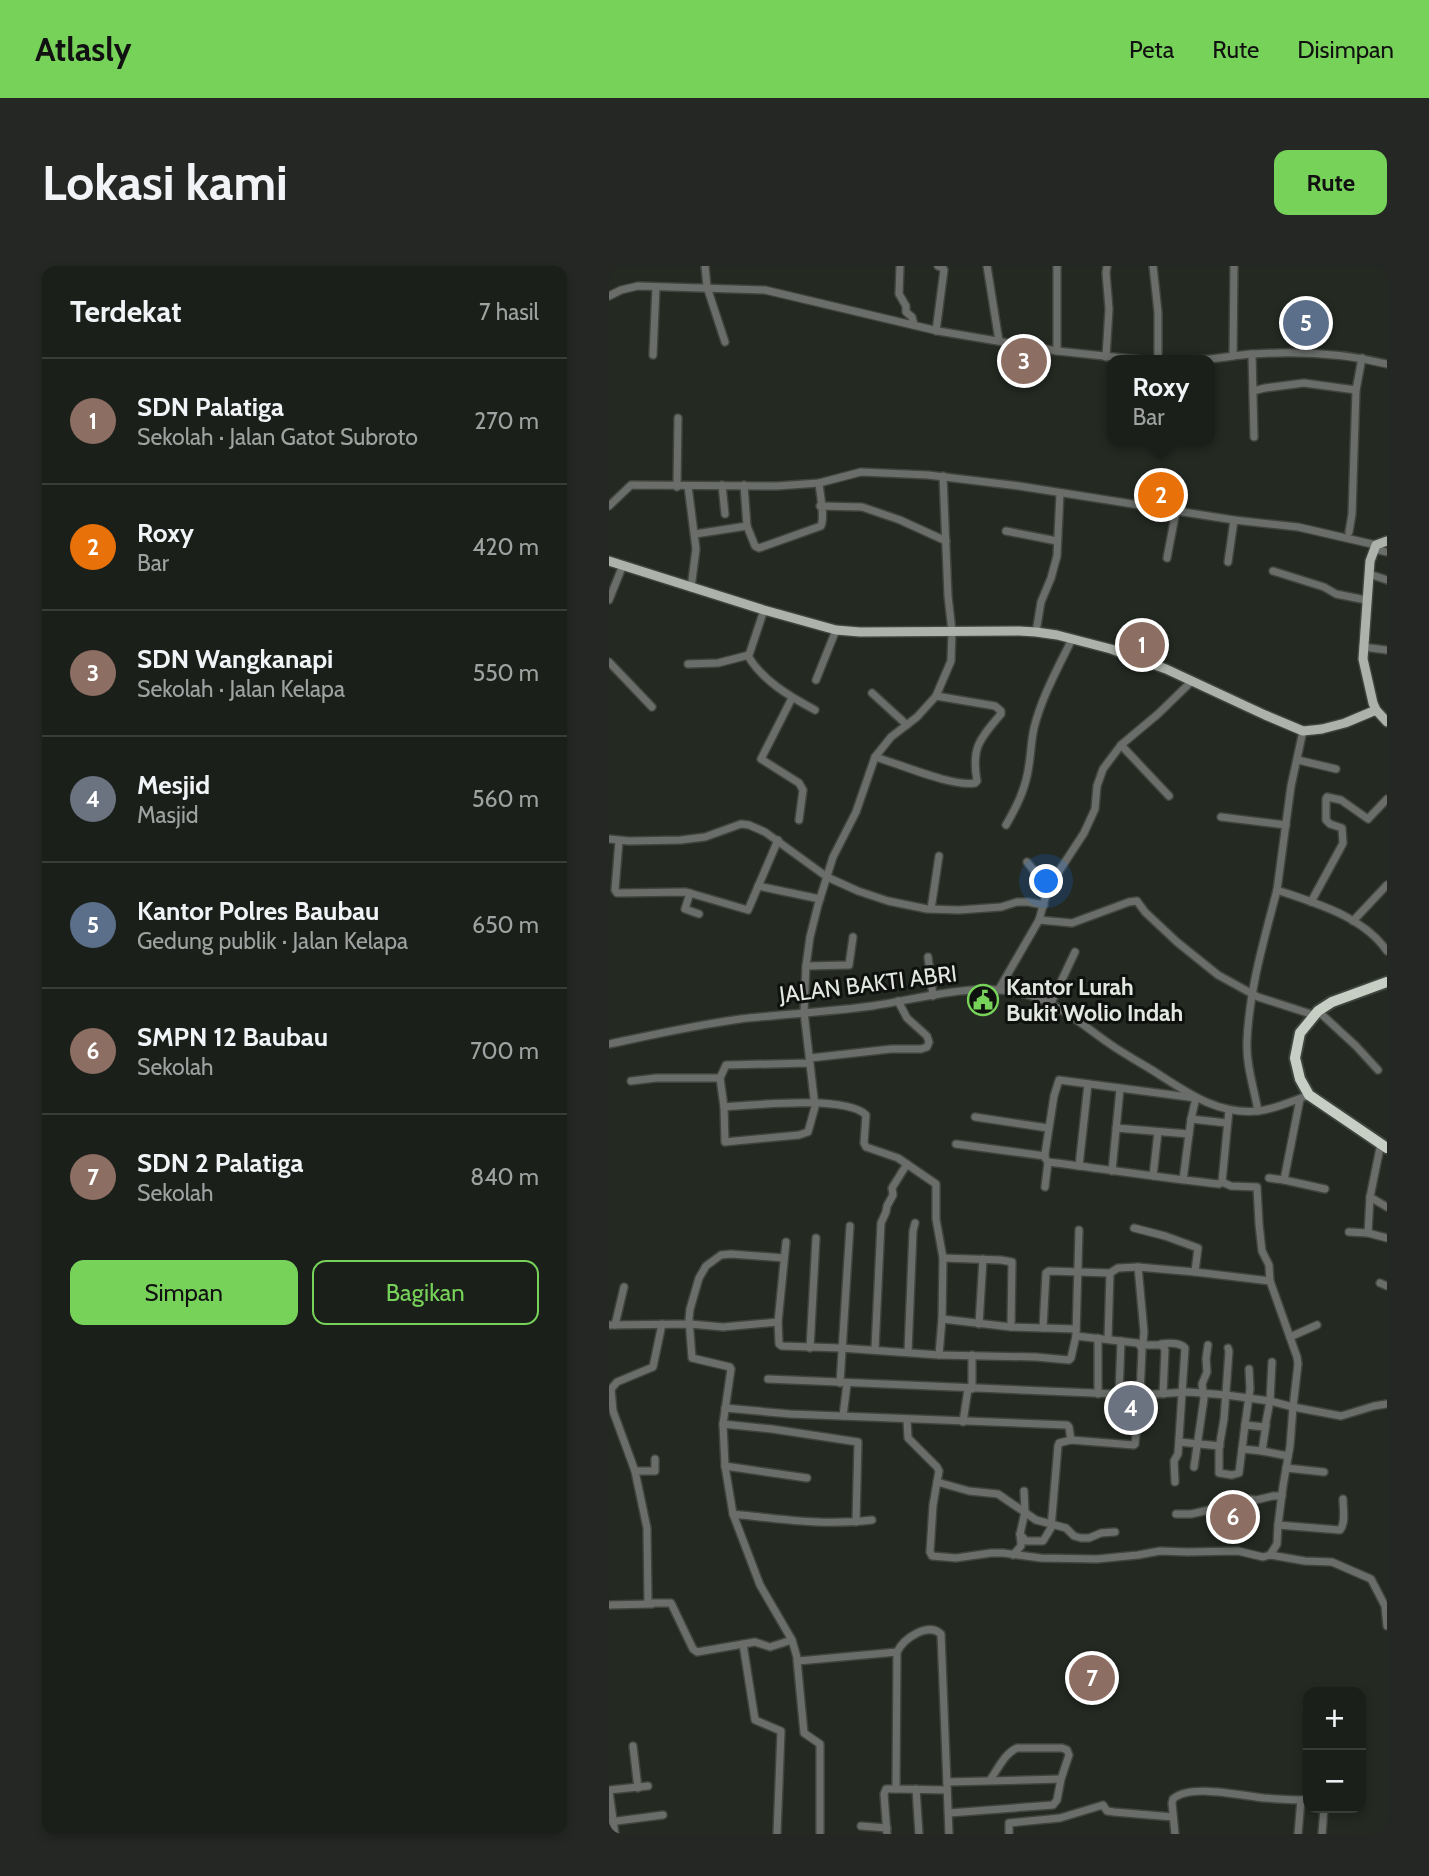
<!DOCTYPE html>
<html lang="id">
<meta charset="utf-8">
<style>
:root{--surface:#1b1f1a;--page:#242723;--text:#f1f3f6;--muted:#a0a2a2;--line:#393d39;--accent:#77d259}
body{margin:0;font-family:Cabin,sans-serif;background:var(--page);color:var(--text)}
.controls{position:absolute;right:21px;bottom:21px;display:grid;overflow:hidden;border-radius:14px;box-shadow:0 4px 10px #0003}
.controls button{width:63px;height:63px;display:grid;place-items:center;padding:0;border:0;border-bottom:2px solid var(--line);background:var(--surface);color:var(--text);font:35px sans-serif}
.you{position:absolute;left:438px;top:616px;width:24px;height:24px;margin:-18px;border:5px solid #fff;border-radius:50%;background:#1a73e8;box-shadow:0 0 0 10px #1a73e833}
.badge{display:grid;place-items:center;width:46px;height:46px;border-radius:50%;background:var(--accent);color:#fff;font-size:23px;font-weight:700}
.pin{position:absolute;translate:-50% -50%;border:4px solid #fff;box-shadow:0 2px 7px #0006}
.popup{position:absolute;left:498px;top:89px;width:108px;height:91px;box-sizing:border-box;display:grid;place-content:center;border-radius:14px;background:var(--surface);filter:drop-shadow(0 2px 5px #0005);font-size:23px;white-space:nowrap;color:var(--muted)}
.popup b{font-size:26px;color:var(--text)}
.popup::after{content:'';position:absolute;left:50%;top:100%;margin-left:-14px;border:14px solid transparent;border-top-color:var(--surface)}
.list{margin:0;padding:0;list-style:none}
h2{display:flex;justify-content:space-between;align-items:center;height:91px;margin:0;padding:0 28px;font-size:30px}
h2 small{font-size:23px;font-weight:400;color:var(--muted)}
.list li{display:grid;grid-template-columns:46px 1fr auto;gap:21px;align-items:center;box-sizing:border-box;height:126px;padding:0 28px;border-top:2px solid var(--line)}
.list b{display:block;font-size:26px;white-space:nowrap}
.list p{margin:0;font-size:23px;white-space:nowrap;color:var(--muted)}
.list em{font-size:23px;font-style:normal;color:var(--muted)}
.actions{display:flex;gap:14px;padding:21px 28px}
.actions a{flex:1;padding:16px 0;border:2px solid var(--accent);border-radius:14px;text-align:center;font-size:24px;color:var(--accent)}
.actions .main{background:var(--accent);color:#111}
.map{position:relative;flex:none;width:778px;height:1568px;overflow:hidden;border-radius:14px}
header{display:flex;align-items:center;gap:42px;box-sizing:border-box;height:98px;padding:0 35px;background:var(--accent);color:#111}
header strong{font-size:33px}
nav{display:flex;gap:38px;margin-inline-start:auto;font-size:24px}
.intro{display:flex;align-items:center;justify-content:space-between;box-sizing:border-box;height:168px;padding:0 42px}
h1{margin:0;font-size:49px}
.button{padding:18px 32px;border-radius:14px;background:var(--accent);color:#111;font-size:24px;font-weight:700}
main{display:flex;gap:42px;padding:0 42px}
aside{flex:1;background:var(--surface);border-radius:14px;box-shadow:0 4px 10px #0003}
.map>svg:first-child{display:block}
</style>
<header>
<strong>Atlasly</strong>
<nav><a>Peta</a><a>Rute</a><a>Disimpan</a></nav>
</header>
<div class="intro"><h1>Lokasi kami</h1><a class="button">Rute</a></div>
<main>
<aside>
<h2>Terdekat<small>7 hasil</small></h2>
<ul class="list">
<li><span class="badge" style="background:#8d6e63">1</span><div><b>SDN Palatiga</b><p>Sekolah · Jalan Gatot Subroto</p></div><em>270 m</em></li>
<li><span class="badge" style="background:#e8710a">2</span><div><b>Roxy</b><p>Bar</p></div><em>420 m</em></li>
<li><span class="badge" style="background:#8d6e63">3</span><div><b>SDN Wangkanapi</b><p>Sekolah · Jalan Kelapa</p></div><em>550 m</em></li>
<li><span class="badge" style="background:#6b7280">4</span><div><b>Mesjid</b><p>Masjid</p></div><em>560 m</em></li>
<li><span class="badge" style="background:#5c6f8a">5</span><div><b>Kantor Polres Baubau</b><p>Gedung publik · Jalan Kelapa</p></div><em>650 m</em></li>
<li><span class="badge" style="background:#8d6e63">6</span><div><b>SMPN 12 Baubau</b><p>Sekolah</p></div><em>700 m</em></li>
<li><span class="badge" style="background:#8d6e63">7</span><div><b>SDN 2 Palatiga</b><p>Sekolah</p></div><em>840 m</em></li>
</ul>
<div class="actions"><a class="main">Simpan</a><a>Bagikan</a></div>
</aside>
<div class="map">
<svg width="778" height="1568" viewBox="0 0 778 1568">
<rect width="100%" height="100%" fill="#242922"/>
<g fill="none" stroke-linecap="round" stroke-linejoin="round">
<g stroke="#3f443d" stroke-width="10">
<g id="minor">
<path d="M96 0 98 21 116 76"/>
<path d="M291 0 290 28 297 40V46L303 51 305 59"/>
<path d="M378 0 390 75"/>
<path d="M544 0 549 46V94"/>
<path d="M0 30 12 24 29 20 156 24 329 65 448 85 533 94"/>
<path d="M327 65 335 4 334 2 329 0"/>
<path d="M448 85V0"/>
<path d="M643 88 645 171"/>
<path d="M44 89 47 21"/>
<path d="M624 90 625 0"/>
<path d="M497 91 500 43 497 7 498 0"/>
<path d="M585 94C605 94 624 89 644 88 690 85 734 87 778 98"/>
<path d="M644 125 656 122 695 117 747 124"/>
<path d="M113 219 116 248"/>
<path d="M135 219 138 260 146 280 150 282 212 260C216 250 211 229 210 217"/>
<path d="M79 220 87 283 82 322"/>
<path d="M68 221 69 152"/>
<path d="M0 240 22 219 168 220 210 217 252 206 319 209 410 220 625 254 689 261 767 279"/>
<path d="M211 240 253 241 291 254 337 275"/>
<path d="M397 265 448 275"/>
<path d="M740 266 743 248 747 124 753 92"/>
<path d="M86 268 138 260"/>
<path d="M765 283 778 286"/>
<path d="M558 292 567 245"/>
<path d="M619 296 625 254"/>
<path d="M664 305 715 321 727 328 757 334"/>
<path d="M760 308 778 314"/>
<path d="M0 334 14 299"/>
<path d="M427 366 432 336 442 312 448 290 451 227"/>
<path d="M754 381 778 384"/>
<path d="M139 390C154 415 180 430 206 444"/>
<path d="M0 396 43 441"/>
<path d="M79 398 109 397 140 389 155 344"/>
<path d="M207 414 227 364"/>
<path d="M263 427 298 459"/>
<path d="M183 432 152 493 190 517 194 524 190 554"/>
<path d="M512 479 560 530"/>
<path d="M266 491C291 498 343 521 366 517L368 515C362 481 371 473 392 448V445L386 440 327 430"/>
<path d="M689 494 727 503"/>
<path d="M612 551 677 559"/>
<path d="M397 559C408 540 417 522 420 499 422 487 422 475 425 462 433 430 449 402 463 373"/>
<path d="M0 573 20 575 72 574 96 571 132 558 140 559 156 566 218 611 249 625 279 635 318 643 350 644 392 641 408 636H419L435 639"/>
<path d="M10 575 6 624 8 627 77 626 139 644 169 574"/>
<path d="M418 596 439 622"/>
<path d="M149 620 211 633"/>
<path d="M668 624 682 520 694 465"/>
<path d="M81 627 76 643 90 648"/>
<path d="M702 636 732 581 734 577 733 562 721 558 717 554V533L718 531 732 534 759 553 778 533"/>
<path d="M322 643 330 590"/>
<path d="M430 654 463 657 520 636 528 635 536 646 568 676 609 709 649 731 705 749"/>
<path d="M744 655 778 619"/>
<path d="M319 691 324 730"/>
<path d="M197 700 240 699 244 671"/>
<path d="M390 723 430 654 439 622 475 567 486 543 488 520 494 503 512 479 549 448 583 415"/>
<path d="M442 737 466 686"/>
<path d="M709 745 747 780 769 804"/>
<path d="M0 778C43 769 87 759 131 753 175 748 219 746 263 740 316 732 373 713 426 731 453 741 474 759 498 776 512 786 528 795 543 804 576 825 607 849 649 845 667 843 683 835 700 829"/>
<path d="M201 792 282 783H312L318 781 320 776 318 770 298 752 289 735"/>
<path d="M201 797 117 799 111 812 115 841 116 876 190 869 199 866 206 841 195 746 197 700 201 671 209 639 224 591 247 546 266 491 282 471 308 451 327 430 342 395 343 365 339 330 334 210"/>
<path d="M22 815 47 812H111"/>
<path d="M691 833 675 914 716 923"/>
<path d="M115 841C145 839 237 829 257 849L255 877 257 881 289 892 327 918V953L334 992 333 1053 330 1089"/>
<path d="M649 845C645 822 637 799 638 776 640 724 655 674 668 624 706 637 754 650 778 685"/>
<path d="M366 851 439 862"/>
<path d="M582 853 618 857"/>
<path d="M507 862 580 868"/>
<path d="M772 877 761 931 778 941"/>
<path d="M347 878 436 890"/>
<path d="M470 900 479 818"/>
<path d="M503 905 511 823"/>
<path d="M544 910 549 866"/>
<path d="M660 912 675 914"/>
<path d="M574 914 582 853 587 832 450 814 445 830 436 888V892L439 896C496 903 553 912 610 918L613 916 620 844"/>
<path d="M436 921 439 896"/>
<path d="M525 962 556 970 589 982 586 1006"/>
<path d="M740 966 759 967 778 972"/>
<path d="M759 967 761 931"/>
<path d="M177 976 169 1056 170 1078 173 1080 232 1082 330 1089 427 1091 460 1094 462 1092 467 1070 470 964"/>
<path d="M175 992 122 988 112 989 97 1000 90 1012 81 1043 80 1053 83 1092 121 1101 122 1103 114 1158 116 1200 124 1248C171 1253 216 1260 263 1254"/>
<path d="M334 992 392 994 403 996 402 1061"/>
<path d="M661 1015 688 1091 689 1098 684 1141 681 1180 674 1220 669 1259 731 1264C737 1257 734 1243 734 1233"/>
<path d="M771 1017 778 1020"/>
<path d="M333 1053 402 1061 434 1062 437 1007 440 1005 501 1007 509 1002 529 1001"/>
<path d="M370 1058 374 993"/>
<path d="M0 1059 81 1058 114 1061 169 1056"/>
<path d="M6 1059 15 1021"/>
<path d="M434 1062 467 1063"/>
<path d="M467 1070 528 1077 531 1079H553L556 1084 554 1128"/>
<path d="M681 1071 708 1059"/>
<path d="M499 1073 501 1007"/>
<path d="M552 1078C559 1077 571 1076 576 1082L569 1188 565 1195 566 1216"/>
<path d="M201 1082 207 972"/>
<path d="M619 1082 620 1085 615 1153 610 1182V1207L623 1209 630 1207 636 1159"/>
<path d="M266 1083 272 957 277 946 278 940 284 929 283 922 298 898"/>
<path d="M299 1086 304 965 306 957"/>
<path d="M640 1103 641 1123 636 1159 656 1161 661 1135 663 1096"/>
<path d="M159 1113 531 1129 579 1126 617 1129 661 1135 684 1141 732 1150 765 1140 778 1138"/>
<path d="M231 1117 241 960"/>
<path d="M363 1123V1089"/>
<path d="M489 1128V1072"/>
<path d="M510 1128 512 1075"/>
<path d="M116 1142 181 1148 458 1159 460 1161 462 1174 450 1177 449 1180 442 1262 434 1275H417L411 1268"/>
<path d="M234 1150 238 1118"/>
<path d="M298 1154 299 1172 328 1201 330 1205 328 1216 360 1225 389 1228 427 1254 457 1262 465 1270 472 1272H480L492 1267 506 1266"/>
<path d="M354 1156 359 1123"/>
<path d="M114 1158 163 1163 249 1176 247 1256"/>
<path d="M657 1159 653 1185 679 1190"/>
<path d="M462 1174 525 1179 526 1178 531 1129 533 1084 531 1079 534 1076 535 1066 529 1001 586 1006 661 1015 660 999 653 985 650 958 648 921 622 920 613 916"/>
<path d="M570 1176 611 1180"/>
<path d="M633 1183 653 1185"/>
<path d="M46 1193V1205H26L4 1145 2 1123 8 1116 44 1101 53 1058"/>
<path d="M116 1200 198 1212"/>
<path d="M585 1201 593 1146 595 1132 593 1118 598 1106 597 1093 599 1079"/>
<path d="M677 1202 715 1206"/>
<path d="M26 1205 38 1262 39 1335 41 1337H62L84 1383 88 1386 146 1376 161 1381 183 1374"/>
<path d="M328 1216 324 1239 321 1286 323 1290 347 1292 382 1287H394L432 1292 488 1293 529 1289 551 1285 579 1286 629 1285 654 1291 661 1289 696 1295 723 1296 762 1313 776 1340 778 1360"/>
<path d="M124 1248 151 1319 183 1374 189 1395 288 1386C295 1372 319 1356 332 1368L340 1568"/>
<path d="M567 1248H582L600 1244 618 1246 624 1243 630 1236 640 1233 647 1234 664 1230H673"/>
<path d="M404 1289 412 1280V1277L411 1268 416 1246 415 1225"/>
<path d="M661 1289 668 1278 669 1259"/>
<path d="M0 1339 43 1338"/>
<path d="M134 1378 146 1454 172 1465 168 1568"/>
<path d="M288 1386 287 1523 338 1524"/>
<path d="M188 1394 195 1467 211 1478V1568"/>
<path d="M24 1480 29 1522"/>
<path d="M338 1516 452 1513"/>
<path d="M307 1523 310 1568"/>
<path d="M0 1524 39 1520"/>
<path d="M0 1525 6 1568"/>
<path d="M340 1547 444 1539 448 1534 452 1513 460 1489 458 1484 453 1482H408C396 1487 389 1503 381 1514"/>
<path d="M0 1556 54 1549"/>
<path d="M252 1560 278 1562"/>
<path d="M278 1568 275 1528 277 1523H287"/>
<path d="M400 1568V1557L451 1552 494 1539 498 1545 505 1546 564 1551"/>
<path d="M566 1568 563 1537 564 1533C581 1517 634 1530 655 1532 670 1533 685 1534 699 1534"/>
<path d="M689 1568 692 1534"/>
<path d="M713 1568 715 1542"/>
</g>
</g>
<g stroke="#3f443d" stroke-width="12">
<g id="major">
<path d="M778 275 767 279 761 295 754 393 764 437 767 444 778 456"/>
<path d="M0 295 155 344 227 364 251 366 410 365 427 366 448 369 502 383 557 403 656 449 694 465 713 463 736 457 767 444"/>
</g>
</g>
<g stroke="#3f443d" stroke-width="14">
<path id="highway" d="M778 716 723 736 709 745 691 767 686 792 691 813 700 829 778 882"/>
</g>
<use href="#minor" stroke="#6a6d69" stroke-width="7"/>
<use href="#major" stroke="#adb3ab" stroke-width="9"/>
<use href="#highway" stroke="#c7cfc5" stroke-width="10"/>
</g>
<defs>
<g id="civic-ring" transform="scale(1.575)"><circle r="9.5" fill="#0f110e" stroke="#77d259" stroke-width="1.5"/><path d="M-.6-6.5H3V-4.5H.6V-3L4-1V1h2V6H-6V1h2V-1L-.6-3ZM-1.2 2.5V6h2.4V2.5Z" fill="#77d259"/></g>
</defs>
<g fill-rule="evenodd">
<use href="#civic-ring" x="374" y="734"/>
</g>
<g text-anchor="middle" stroke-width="6" stroke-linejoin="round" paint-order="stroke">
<g font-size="23" fill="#e3e7e2" stroke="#0f110e">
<text transform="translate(259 718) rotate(-7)" y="8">JALAN BAKTI ABRI</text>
</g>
<g font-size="23" font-weight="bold" fill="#e3e7e2" stroke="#0f110e" text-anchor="start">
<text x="397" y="729">Kantor Lurah<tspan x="397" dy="26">Bukit Wolio Indah</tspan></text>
</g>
</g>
</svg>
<div class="controls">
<button>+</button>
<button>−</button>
</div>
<div class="you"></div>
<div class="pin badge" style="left:533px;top:379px;background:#8d6e63">1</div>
<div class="pin badge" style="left:552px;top:229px;background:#e8710a">2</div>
<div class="popup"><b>Roxy</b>Bar</div>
<div class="pin badge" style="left:415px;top:95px;background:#8d6e63">3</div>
<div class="pin badge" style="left:522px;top:1142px;background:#6b7280">4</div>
<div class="pin badge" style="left:697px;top:57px;background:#5c6f8a">5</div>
<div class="pin badge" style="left:624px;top:1251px;background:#8d6e63">6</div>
<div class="pin badge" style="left:483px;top:1412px;background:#8d6e63">7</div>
</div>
</main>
